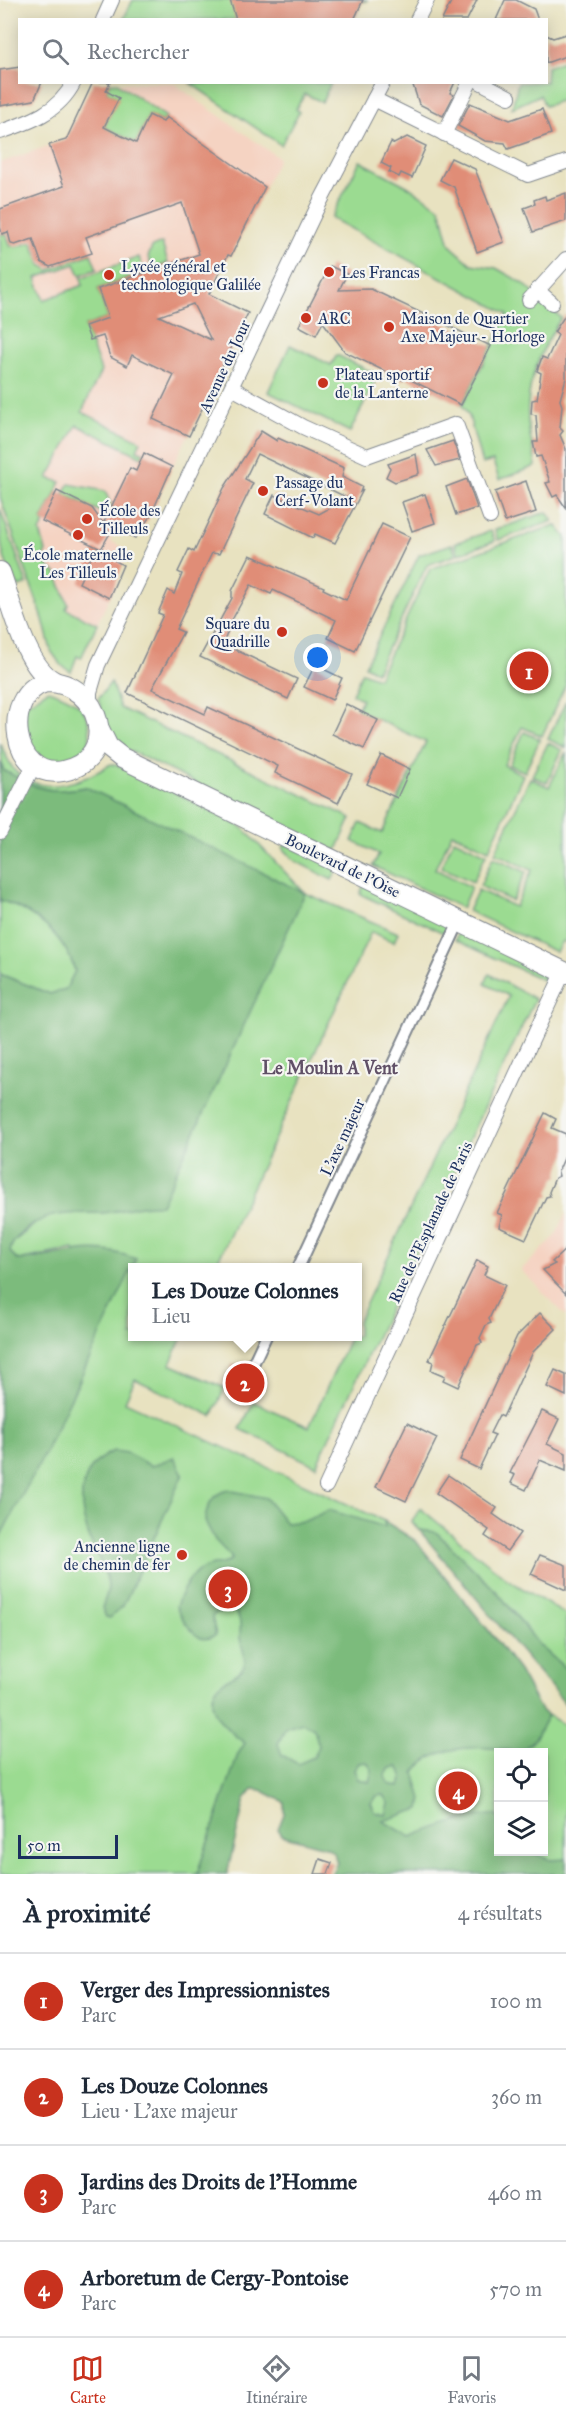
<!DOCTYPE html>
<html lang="fr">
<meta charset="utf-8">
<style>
:root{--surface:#fff;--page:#f2f2f3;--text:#1f2937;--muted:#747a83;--line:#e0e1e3;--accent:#c8321e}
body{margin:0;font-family:"IM FELL Great Primer",serif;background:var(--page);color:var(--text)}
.controls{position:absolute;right:18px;bottom:18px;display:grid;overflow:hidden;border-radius:0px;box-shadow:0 3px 15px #0003}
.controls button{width:54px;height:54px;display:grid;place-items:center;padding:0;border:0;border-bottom:2px solid var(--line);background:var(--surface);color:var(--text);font:30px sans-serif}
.scale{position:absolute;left:18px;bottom:15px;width:100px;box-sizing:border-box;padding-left:6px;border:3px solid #1b2f5e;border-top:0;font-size:16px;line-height:21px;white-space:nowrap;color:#1b2f5e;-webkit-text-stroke:4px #f6f6f2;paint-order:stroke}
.you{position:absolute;left:318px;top:658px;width:21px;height:21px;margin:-15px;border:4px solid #fff;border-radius:50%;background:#1a73e8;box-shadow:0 0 0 9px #1a73e833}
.badge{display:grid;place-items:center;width:39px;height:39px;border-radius:50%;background:var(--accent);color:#fff;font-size:20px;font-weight:700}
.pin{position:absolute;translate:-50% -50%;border:3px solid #fff;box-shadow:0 2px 6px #0006}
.popup{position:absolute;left:128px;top:1263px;width:234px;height:78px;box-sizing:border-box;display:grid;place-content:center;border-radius:0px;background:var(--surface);filter:drop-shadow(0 2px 4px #0005);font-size:20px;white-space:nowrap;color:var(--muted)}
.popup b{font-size:22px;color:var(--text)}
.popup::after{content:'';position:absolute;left:50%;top:100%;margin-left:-12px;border:12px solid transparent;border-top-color:var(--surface)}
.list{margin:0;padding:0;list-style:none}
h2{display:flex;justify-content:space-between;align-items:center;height:78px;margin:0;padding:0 24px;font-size:26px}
h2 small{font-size:20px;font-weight:400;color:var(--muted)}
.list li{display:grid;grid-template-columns:39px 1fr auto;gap:18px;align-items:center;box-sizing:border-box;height:96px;padding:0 24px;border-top:2px solid var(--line)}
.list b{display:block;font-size:22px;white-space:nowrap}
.list p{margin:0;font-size:20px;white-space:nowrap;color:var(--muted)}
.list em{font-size:20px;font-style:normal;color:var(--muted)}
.icon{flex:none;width:33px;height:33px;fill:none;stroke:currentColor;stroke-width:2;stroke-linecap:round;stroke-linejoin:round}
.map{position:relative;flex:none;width:566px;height:1874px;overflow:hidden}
.search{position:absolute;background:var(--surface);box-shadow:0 3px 15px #0003;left:18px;right:18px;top:18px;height:66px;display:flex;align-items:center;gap:15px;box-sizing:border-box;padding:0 21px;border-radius:0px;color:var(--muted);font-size:22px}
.sheet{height:462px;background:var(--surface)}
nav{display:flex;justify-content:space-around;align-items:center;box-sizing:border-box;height:84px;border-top:2px solid var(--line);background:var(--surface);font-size:16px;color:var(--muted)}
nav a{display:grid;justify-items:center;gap:3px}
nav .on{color:var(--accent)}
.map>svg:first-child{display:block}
</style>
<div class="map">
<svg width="566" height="1874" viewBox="0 0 566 1874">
<rect width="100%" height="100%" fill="#f6f6f2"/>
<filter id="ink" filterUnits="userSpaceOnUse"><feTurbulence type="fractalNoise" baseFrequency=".0167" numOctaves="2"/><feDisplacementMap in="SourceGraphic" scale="12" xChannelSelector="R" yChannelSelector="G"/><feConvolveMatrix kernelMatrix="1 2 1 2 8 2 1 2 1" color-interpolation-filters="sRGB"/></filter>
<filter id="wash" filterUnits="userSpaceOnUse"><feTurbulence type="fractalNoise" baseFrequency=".008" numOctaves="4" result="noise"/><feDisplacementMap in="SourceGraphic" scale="24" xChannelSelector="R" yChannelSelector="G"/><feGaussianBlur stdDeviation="1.35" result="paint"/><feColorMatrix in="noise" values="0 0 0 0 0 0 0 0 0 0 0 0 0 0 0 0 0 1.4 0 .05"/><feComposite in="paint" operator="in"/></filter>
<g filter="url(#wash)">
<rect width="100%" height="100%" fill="#e8e2c0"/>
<g fill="#f5d3c2">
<path d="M93 83H173L279 158 231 256 228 255 210 293 248 313 140 533 135 538 117 529 110 541 122 547 127 556 122 566 111 571 120 575 81 658 0 449V163L59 142 61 145 63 140 70 138 74 130 71 128Z"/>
<path d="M566 1214V1316L521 1270 555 1237Z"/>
</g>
<g fill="#9bdb91" stroke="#5b8578" stroke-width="1.5" fill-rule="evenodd">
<path d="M133 0H368L362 2 354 19 123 20Z"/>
<path d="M566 60V99L545 106 540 95 512 108 518 83 546 82 547 67Z"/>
<path d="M110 83H117L166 117 163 122 149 115 136 143 104 127 118 98 106 91Z"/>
<path d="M190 83H331L322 102 305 94 296 109 299 112 281 145Z"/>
<path d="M360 161 407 186 440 208 450 245 471 264 496 268 523 283 561 318C545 343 529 375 528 406 526 425 533 447 536 466L499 480 493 461 482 464 469 416 462 405 508 314 331 218Z"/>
<path d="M6 233 10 245 16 247 32 242 40 264 49 270 91 254 97 269 80 275 75 264 36 278 44 300 83 285 81 278 139 257 144 272 98 289 108 318 85 326 101 371 82 412 141 441 137 450 144 453 142 457 77 425 48 478 61 482 42 520 45 522 40 532 46 551 44 556 48 566 56 573 68 604 66 609 97 624 81 658 77 656 71 672 61 665 51 651 43 619 0 497V235Z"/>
<path d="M162 243 168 263 153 269 148 257 152 247Z"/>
<path d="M290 345 331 365 337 355 378 375 350 432 268 392Z"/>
<path d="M69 484 105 491 115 514 113 518 64 494Z"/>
<path d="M0 509 27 584 19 587C0 559 0 543 0 509Z"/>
<path d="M547 512 553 521 498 540 495 530Z"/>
<path d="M556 525 566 537V684L542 736 522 727 504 765 523 775 489 850 452 833 435 869 471 887 462 908 373 866 379 854 352 841 360 823 382 833 426 742 357 710 362 699 352 694 362 672 378 678 430 569Z"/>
<path d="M491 531 495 541 458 554 455 543Z"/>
<path d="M452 544 456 555 427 565 376 672 365 666 419 555Z"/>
<path d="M111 682 120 708 351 818 336 852 112 742 98 699Z"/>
<path d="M48 690C76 699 94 710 89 744L71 761 49 763 30 749 23 706Z"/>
<path d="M566 701V748L548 739Z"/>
<path d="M524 732 540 739 525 772 509 765Z"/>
<path d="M0 743C5 752 9 765 16 772 44 797 83 782 111 764L129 769 242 827 305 893 398 933 394 942 371 932 215 1267 132 1268V1336L182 1337 170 1364 225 1388 212 1416 135 1379 125 1402 384 1521 416 1541 489 1631 519 1671 541 1711 566 1726V1874L429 1847 382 1821 239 1754 197 1874H0V1537L80 1380 74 1249 18 1260 10 1252 11 1244 41 1219 58 1213H101L146 1204 86 787C44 794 40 789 3 770ZM498 1752H544V1852H498Z"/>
<path d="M548 743 562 750 547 783 532 776Z"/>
<path d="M566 752V942L562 941 556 952 468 911 478 890 515 907 532 870 495 853 530 778 549 787Z"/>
<path d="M454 839 486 854 473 882 441 867Z"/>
<path d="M285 844 338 868 332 880 295 861 283 848Z"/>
<path d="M493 857 526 872 512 901 480 886Z"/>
<path d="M365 882 453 924 448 935 360 894Z"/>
<path d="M0 900C34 911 65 936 75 971L66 989 50 994 0 974Z"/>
<path d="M461 928 548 969 543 980 455 940Z"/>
<path d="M489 974 535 999 316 1466 240 1429 254 1402 309 1427 350 1337 358 1336V1321L509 996 485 984Z"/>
<path d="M420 1508 507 1579 566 1615V1669L539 1645 499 1594 436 1533 419 1530 412 1522Z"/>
</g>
<g fill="#7cbb7b" stroke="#4c756c" stroke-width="1.5" fill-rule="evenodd">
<path d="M0 762 3 770C40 789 44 794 86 787L305 893 161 1205C140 1203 121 1212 101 1213 70 1214 46 1210 22 1233 16 1239 11 1243 10 1252L18 1260C62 1257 91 1240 136 1259L47 1449 0 1537V974L50 994 66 989 75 971C65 936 34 911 0 900Z"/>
<path d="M114 1451 127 1453 151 1466 174 1457 183 1474 123 1606 110 1618 106 1617 102 1608C104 1601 108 1594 108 1586 106 1567 94 1552 88 1534 77 1501 78 1466 114 1451Z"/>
<path d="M228 1490 266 1498 286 1523 305 1521 329 1510 385 1527 384 1521 416 1541 489 1631 519 1671 541 1711 548 1716C541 1725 538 1740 527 1746 516 1754 504 1749 491 1748 463 1746 431 1749 414 1773L422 1799 420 1809 383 1821 411 1837C430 1829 481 1811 498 1816V1852H531L551 1860 566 1859V1874H331L337 1863 334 1853 328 1848 282 1835 278 1829 284 1814V1802L261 1790 253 1789 245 1799 227 1874H197L238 1754 245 1743C227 1731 195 1702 223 1682 230 1677 241 1674 244 1665 247 1656 241 1647 240 1638 240 1627 242 1621 236 1612 227 1608 218 1610 212 1617L216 1635C212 1637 206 1640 201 1638 192 1634 179 1615 176 1606 182 1590 191 1570 210 1566 218 1564 227 1565 232 1558L215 1540 205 1521C206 1506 213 1493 228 1490ZM303 1723 314 1729 319 1746 314 1757 298 1764 282 1755 278 1744 286 1728ZM367 1762 372 1770 369 1782 358 1779 354 1770 359 1763ZM398 1767 403 1775 400 1787 389 1784 385 1776 390 1768ZM384 1795 389 1803 386 1815 375 1812 371 1803 376 1796Z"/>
<path d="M419 1530 436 1532 499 1594 539 1645 566 1669V1705Z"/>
</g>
<g id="blocks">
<g fill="#e08d77" fill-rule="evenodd">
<path d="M230 0H363L354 20H236Z"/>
<path d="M452 0H477L467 20H442Z"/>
<path d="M505 0H516L534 9 538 20H496Z"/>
<path d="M566 34V56L546 63V35L553 38Z"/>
<path d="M20 67V82H42L34 100 0 106V70Z"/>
<path d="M93 82H110L106 91 119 98 104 127 136 143 149 115 163 122 166 117 265 187 231 256 228 255 209 294 248 313 189 436 153 419 174 375 132 355 127 366 110 357 103 336 90 340 85 326 108 318 98 289 199 254 182 203 86 237 92 253 50 267 41 262 33 239 15 245 11 244 8 232 2 234 0 227V209L64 186 49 145 66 140ZM193 304 211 340 159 316Z"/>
<path d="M412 82H455L450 93 454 95 443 116 419 104Z"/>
<path d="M470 103 510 120 542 109 551 134 508 149 505 143 485 141 458 126Z"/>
<path d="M407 137 426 146 412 178 401 173 399 177 389 172 391 168 381 163 391 142 394 144Z"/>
<path d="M451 158 475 169 504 242 477 252 454 187 440 180Z"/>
<path d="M566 193V221L533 232 524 208 535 204 534 200 545 196 546 200Z"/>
<path d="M330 266 347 274 339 290 371 289 491 346 461 405 405 377 403 380 345 352 323 322 316 335 299 326Z"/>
<path d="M566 314V378L560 400 562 406 560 428 563 431 560 435 566 449V508L557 495 553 497 546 483 550 482 541 456 536 457 533 442H538L536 415 531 414 532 400 537 399 541 373 537 371 542 357 547 359 558 335 554 332Z"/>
<path d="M261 431 277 441 278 438 344 468 342 477 362 487 360 492 363 490 335 543 315 534 313 538 265 514 274 495 319 514 348 498 257 454 245 479 253 483 219 554 212 553 176 629 183 632 152 689 205 714 208 707 352 774 338 803 275 773 278 766 127 693 163 615 158 613 168 590 174 594 182 574 178 572 189 549 194 552 224 488Z"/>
<path d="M453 441 460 460 436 466 427 450Z"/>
<path d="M144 453 172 467 151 515 135 538 104 522 130 468 136 471Z"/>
<path d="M416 454 419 473 417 475 395 482 386 477 390 468 388 464Z"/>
<path d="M467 479 477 508 456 515 446 487Z"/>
<path d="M526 481 536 512 505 522 495 492Z"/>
<path d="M57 491 92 508 110 533 101 549 42 521Z"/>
<path d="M425 494 435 523 412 531 402 502Z"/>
<path d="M382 524 410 537 355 651 328 638 336 620 273 590 271 594 251 585 232 620 223 644 297 679 288 699 200 657 232 598V591L250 555 324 587 323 589 346 600Z"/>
<path d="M95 549 123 565 109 598 79 583Z"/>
<path d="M315 665 342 678 332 700 304 687Z"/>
<path d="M346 704 378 720 364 749 332 734Z"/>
<path d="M381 755 410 769 397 798 367 784Z"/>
<path d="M545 1113 556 1119 552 1128 566 1134V1154L558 1172 559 1176 555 1178 549 1192 550 1196 546 1197 526 1239 499 1227 502 1215 497 1213Z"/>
<path d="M566 1249V1294L543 1270 555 1264 552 1262Z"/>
<path d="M477 1260 488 1266 484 1275 505 1285 489 1319 491 1323 486 1325 480 1338 482 1343 477 1345 458 1387 443 1380 445 1376 431 1370 433 1362 429 1360Z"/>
<path d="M540 1313 556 1329 533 1352 503 1417 499 1415 490 1433 495 1435 479 1469 460 1460 517 1336Z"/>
<path d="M233 1364 242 1369 234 1386 227 1380Z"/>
<path d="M555 1370 566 1375V1396L547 1387Z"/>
<path d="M257 1375 265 1382 256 1397 248 1393Z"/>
<path d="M542 1411 559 1419 547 1444 566 1453V1471L540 1460 526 1490 511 1483 515 1475 510 1473Z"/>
<path d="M407 1423 437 1438 406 1501 376 1487Z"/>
<path d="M448 1475 497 1508 493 1514 520 1533 507 1551 485 1536 489 1530 436 1493Z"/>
<path d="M540 1555 566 1565V1590L531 1574Z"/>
<path d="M320 1859 332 1863 328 1874H315Z"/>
</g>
</g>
</g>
<g filter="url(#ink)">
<use href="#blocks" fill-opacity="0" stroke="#82888f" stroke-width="1.5"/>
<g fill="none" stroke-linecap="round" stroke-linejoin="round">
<g stroke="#82888f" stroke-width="14">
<g id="pedestrian">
<path d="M298 1268 459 922"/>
<path d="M239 1394 266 1336"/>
</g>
</g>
<g stroke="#82888f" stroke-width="16">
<g id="minor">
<path d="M103 20 112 0"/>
<path d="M417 20 427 0"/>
<path d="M480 82 509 97"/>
<path d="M374 99 528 175 566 162"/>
<path d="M0 132C30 122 59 112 74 82"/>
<path d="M444 134 470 82"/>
<path d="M537 290 552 303"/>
<path d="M529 300 566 259"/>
<path d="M232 388 303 427 367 456 456 424 490 517"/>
<path d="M90 705V692L98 665 317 208 383 82"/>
<path d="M0 832 34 765"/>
<path d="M326 1486 564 971"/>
</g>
</g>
<g stroke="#82888f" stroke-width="22">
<g id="secondary">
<path d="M0 572C11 602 25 668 55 682"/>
<path d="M46 682C100 681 123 758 63 771 12 781 0 695 46 682Z"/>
<path d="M98 727 108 747 122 758 566 973"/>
</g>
</g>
<use href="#pedestrian" stroke="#fff" stroke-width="10"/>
<use href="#minor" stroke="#fff" stroke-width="14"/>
<use href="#secondary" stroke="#fff" stroke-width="20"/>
</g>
</g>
<g fill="#c8321e" stroke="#f6f6f2" stroke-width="2">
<circle cx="329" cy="272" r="6"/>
<circle cx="109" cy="275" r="6"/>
<circle cx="306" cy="318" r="6"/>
<circle cx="389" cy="327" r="6"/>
<circle cx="323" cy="383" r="6"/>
<circle cx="263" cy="491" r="6"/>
<circle cx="87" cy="519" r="6"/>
<circle cx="78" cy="535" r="6"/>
<circle cx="282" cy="632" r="6"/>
<circle cx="182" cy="1555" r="6"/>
</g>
<g text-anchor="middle" stroke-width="4.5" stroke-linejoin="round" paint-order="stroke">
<g font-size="16" fill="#1b2f5e" stroke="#f6f6f2" text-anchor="start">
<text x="121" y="272">Lycée général et<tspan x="121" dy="18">technologique Galilée</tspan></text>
<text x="341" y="278">Les Francas</text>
<text x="318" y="324">ARC</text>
<text x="401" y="324">Maison de Quartier<tspan x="401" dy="18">Axe Majeur - Horloge</tspan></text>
<text x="335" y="380">Plateau sportif<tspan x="335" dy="18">de la Lanterne</tspan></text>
<text x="275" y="488">Passage du<tspan x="275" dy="18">Cerf-Volant</tspan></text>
<text x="99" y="516">École des<tspan x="99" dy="18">Tilleuls</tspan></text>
<text x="78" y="560" text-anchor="middle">École maternelle<tspan x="78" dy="18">Les Tilleuls</tspan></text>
<text x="270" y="629" text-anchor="end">Square du<tspan x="270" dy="18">Quadrille</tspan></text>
<text x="170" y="1552" text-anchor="end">Ancienne ligne<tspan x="170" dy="18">de chemin de fer</tspan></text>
</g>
<g font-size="16" fill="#1b2f5e" stroke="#f6f6f2">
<text transform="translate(224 366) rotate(-65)" y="6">Avenue du Jour</text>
<text transform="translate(343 865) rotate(26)" y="6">Boulevard de l'Oise</text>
<text transform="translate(342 1137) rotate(-65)" y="6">L'axe majeur</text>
<text transform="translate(430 1222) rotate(-65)" y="6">Rue de l'Esplanade de Paris</text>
</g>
<g font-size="18" font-weight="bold" fill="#605067" stroke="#f6f6f2">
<text x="330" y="1074">Le Moulin A Vent</text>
</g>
</g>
</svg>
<div class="controls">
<button><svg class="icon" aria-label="locate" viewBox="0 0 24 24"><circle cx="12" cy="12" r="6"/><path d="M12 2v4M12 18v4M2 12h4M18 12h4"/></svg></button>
<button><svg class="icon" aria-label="layers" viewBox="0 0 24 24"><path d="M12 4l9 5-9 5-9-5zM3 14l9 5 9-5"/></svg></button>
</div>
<div class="scale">50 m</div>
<div class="you"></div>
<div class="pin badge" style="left:529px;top:671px">1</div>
<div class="pin badge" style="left:245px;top:1383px">2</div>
<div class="popup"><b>Les Douze Colonnes</b>Lieu</div>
<div class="pin badge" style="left:228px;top:1589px">3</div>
<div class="pin badge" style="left:458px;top:1791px">4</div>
<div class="search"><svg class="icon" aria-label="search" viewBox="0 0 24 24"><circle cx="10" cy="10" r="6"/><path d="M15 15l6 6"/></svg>Rechercher</div>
</div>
<section class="sheet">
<h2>À proximité<small>4 résultats</small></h2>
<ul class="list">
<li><span class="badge">1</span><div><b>Verger des Impressionnistes</b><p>Parc</p></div><em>100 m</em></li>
<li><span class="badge">2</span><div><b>Les Douze Colonnes</b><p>Lieu · L'axe majeur</p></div><em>360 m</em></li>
<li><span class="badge">3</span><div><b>Jardins des Droits de l'Homme</b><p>Parc</p></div><em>460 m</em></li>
<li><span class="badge">4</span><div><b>Arboretum de Cergy‐Pontoise</b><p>Parc</p></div><em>570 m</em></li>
</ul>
</section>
<nav>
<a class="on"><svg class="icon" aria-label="map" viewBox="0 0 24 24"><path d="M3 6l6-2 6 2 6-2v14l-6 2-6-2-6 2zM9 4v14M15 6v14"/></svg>Carte</a>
<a><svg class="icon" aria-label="directions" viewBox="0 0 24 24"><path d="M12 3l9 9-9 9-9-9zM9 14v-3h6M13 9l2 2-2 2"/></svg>Itinéraire</a>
<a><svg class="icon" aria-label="saved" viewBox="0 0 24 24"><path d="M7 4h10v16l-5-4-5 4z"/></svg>Favoris</a>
</nav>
